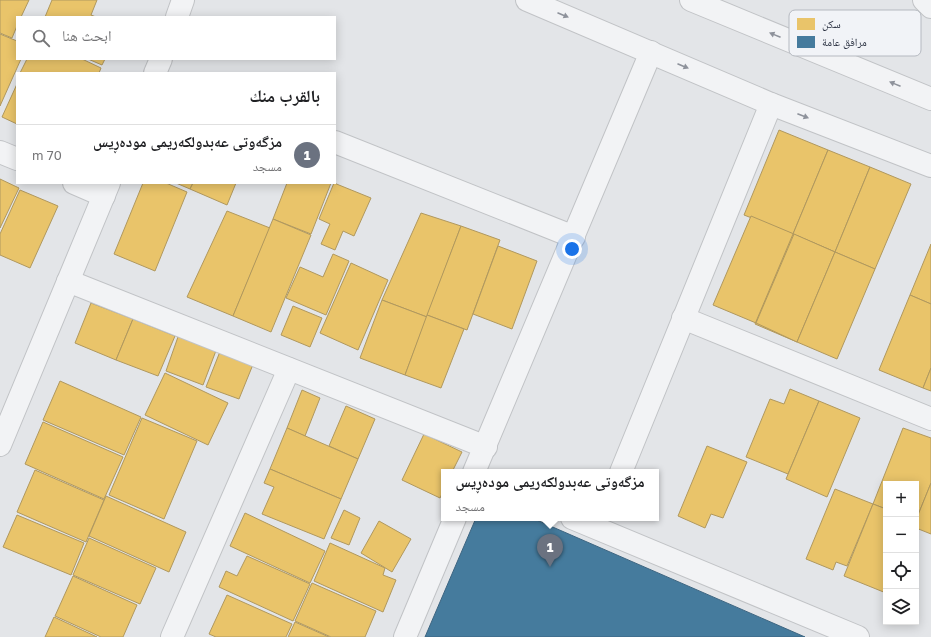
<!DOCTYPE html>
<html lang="ar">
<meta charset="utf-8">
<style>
:root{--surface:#fff;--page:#f2f2f2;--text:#202124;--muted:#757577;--line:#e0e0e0;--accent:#6b707b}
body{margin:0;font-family:"Golos Text","Noto Naskh Arabic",sans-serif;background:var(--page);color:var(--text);direction:rtl}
.controls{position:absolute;right:12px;bottom:12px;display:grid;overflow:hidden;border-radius:0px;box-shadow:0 2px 10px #0003}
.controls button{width:36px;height:36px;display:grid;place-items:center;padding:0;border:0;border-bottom:1px solid var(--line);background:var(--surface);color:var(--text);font:20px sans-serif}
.you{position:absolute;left:572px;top:249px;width:14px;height:14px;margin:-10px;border:3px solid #fff;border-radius:50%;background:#1a73e8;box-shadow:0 0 0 6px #1a73e833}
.badge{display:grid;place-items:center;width:26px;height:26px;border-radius:50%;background:var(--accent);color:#fff;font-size:13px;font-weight:700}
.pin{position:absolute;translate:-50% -33px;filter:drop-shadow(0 1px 2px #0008)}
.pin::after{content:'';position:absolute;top:21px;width:14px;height:12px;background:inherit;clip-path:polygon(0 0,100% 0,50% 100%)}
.popup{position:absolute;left:441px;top:469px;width:218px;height:52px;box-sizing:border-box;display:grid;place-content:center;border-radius:0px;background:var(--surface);filter:drop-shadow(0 1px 3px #0005);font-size:13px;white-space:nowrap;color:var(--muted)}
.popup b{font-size:15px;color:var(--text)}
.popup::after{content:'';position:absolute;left:50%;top:100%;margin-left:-8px;border:8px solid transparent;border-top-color:var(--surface)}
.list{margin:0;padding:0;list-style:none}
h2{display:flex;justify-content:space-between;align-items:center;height:52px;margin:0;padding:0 16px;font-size:17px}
h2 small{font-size:13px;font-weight:400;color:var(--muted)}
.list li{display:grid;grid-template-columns:26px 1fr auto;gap:12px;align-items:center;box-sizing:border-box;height:60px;padding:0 16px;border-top:1px solid var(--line)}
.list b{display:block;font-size:15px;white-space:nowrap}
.list p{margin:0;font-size:13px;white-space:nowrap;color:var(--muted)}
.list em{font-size:13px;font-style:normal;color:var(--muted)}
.icon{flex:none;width:22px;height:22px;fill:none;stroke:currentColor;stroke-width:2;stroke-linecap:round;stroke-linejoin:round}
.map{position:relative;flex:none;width:931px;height:637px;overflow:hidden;direction:ltr}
.search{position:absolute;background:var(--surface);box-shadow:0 2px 10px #0003;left:16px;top:16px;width:320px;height:44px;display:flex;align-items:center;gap:10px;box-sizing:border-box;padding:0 14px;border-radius:0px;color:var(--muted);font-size:15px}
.panel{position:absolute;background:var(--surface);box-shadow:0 2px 10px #0003;left:16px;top:72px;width:320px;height:112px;border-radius:0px;direction:rtl}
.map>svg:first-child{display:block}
</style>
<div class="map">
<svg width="931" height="637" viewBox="0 0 931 637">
<rect width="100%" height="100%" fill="#e3e5e8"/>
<g fill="#e9c46a" stroke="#b0985e">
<path d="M0 0H29L21 17H17V26L12 38 0 33Z"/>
<path d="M52 0H97L91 15 96 17H45Z"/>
<path d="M0 34 17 41V59H21L0 106Z"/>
<path d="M27 59H82L101 68 99 73H20Z"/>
<path d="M88 59H105L102 65Z"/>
<path d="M17 84V124L2 117Z"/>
<path d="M779 130 828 150 793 234 744 215Z"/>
<path d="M828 150 870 167 835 252 793 234Z"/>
<path d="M870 167 911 184 875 269 835 252Z"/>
<path d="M0 179 19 188 0 228Z"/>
<path d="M143 183H166L187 192 155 271 114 254Z"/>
<path d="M176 183H193L190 189Z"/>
<path d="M193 183H236L227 205 190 189Z"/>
<path d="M287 183H331L311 234 273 219Z"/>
<path d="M334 183 371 198 354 236 343 231 335 250 321 244 330 224 319 219Z"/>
<path d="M20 190 58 206 30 268 0 255V234Z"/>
<path d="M227 211 270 228 233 316 187 297Z"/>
<path d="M421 213 461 226 427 317 382 300Z"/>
<path d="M751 216 794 234 756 323 713 305Z"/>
<path d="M273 219 311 235 271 332 233 316Z"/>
<path d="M461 226 500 240 467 330 427 315Z"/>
<path d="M793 234 835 252 797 342 755 324Z"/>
<path d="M794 234 835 252 797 342 756 323Z"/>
<path d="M931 244V304L910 295Z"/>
<path d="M498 246 537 261 512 329 473 314Z"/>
<path d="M835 252 875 269 837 359 797 342Z"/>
<path d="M333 254 349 261 326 315 286 298 300 267 323 277Z"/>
<path d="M351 263 388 280 358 350 320 333Z"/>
<path d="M910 295 931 304V368L923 388 879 370Z"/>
<path d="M382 300 427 317 405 375 360 358Z"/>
<path d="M91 303 133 319 116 360 75 343Z"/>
<path d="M293 306 322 318 310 347 281 335Z"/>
<path d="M427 315 464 329 441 388 405 375Z"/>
<path d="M133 319 175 336 158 376 116 360Z"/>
<path d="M179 334 217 348 203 385 166 371Z"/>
<path d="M221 349 254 362 239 399 206 387Z"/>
<path d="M931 368V391L923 388Z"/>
<path d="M165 373 228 403 208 445 145 415Z"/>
<path d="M60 381 141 417 124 455 43 420Z"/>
<path d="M790 389 819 401 788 474 746 457 770 399 784 404Z"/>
<path d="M302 390 320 398 305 436 287 428Z"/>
<path d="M819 401 860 418 827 497 786 479Z"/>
<path d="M346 406 375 419 358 459 329 446Z"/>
<path d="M142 418 197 441 164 519 109 495Z"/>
<path d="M43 422 123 457 104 499 25 464Z"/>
<path d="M287 428 358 459 341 499 270 469Z"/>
<path d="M903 428 931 438V483L916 520V484H886V509L873 504Z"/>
<path d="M424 434 462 452 452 472H444V490L440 498 402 480Z"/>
<path d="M707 446 747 462 723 518 711 514 705 528 678 516Z"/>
<path d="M270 469 341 499 324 539 262 514 274 487 264 483Z"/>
<path d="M35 470 104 500 86 542 17 512Z"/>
<path d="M931 483V534L916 528V520Z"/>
<path d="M835 489 873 504 847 566 836 562 833 570 806 559Z"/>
<path d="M106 496 186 532 169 572 89 536Z"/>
<path d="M873 504 886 509V593L844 576Z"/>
<path d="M344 510 360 518 349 545 331 538Z"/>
<path d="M245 513 325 551 310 583 230 546Z"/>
<path d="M17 515 84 543 71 575 3 547Z"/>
<path d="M379 521 411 539 392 572 361 553Z"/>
<path d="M89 538 156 568 140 604 73 575Z"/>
<path d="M330 543 385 568 383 575 396 580 383 612 314 581Z"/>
<path d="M583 550 647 627 635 637H496L489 629Z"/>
<path d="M247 556 310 584 293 621 219 587 226 571 237 576Z"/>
<path d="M73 576 137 605 123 637H101L55 616Z"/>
<path d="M312 583 376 611 365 637H331L295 621Z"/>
<path d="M227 595 292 624 286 637H216L209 634Z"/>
<path d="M54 617 97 637H45Z"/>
<path d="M295 622 329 637H288Z"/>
<path d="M456 623 470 637H443Z"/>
</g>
<path fill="#457b9d" stroke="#3d6581" d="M476 518H532L805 637H425Z"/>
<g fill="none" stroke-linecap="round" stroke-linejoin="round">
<g stroke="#c1c3c6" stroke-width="24">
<g id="minor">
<path d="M527 0 771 104 931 166"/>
<path d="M691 0 931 99"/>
<path d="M924 0 931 7"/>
<path d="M177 17 183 0"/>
<path d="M155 73 161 59"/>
<path d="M335 142 574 237"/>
<path d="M0 152 17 159"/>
<path d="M74 183 104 196"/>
<path d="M68 281 486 447"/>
<path d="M683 318 931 419"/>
<path d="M0 445 109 183"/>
<path d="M474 472 651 52"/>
<path d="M621 472 771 104"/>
<path d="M572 518 858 637"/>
<path d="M172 637 289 369"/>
<path d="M405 637 455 518"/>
</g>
</g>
<use href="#minor" stroke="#f2f3f5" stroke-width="22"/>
</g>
<defs><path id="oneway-solid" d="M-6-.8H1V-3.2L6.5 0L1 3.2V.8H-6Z"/></defs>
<g fill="#8e929b">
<use href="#oneway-solid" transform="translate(563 15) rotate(23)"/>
<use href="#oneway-solid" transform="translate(775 35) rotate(-158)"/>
<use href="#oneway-solid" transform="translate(683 66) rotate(23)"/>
<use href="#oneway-solid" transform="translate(895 84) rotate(-158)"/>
<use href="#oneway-solid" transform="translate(803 116) rotate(21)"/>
</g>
<rect x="789" y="10" width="132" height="46" rx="6" fill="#f1f3f7" stroke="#b5b9c0" stroke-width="1"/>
<rect x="797" y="18" width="18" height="12" fill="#e9c46a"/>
<rect x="797" y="36" width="18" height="12" fill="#457b9d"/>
<g font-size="11" fill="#2a3141">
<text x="822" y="28">سكن</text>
<text x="822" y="46">مرافق عامة</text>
</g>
</svg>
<div class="controls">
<button>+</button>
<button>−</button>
<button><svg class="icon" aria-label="locate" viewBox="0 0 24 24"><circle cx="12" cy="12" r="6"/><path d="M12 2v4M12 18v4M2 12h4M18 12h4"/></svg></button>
<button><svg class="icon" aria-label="layers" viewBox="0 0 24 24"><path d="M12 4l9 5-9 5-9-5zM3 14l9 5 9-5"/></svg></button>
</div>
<div class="you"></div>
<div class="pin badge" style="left:550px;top:567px;background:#6b7280">1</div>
<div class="popup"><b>مزگەوتی عەبدولکەریمی مودەڕیس</b>مسجد</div>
<div class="search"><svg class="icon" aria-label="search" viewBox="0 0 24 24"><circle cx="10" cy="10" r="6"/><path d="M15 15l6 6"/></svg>ابحث هنا</div>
<section class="panel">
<h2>بالقرب منك<small></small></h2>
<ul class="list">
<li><span class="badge" style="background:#6b7280">1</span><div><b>مزگەوتی عەبدولکەریمی مودەڕیس</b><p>مسجد</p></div><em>70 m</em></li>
</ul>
</section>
</div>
